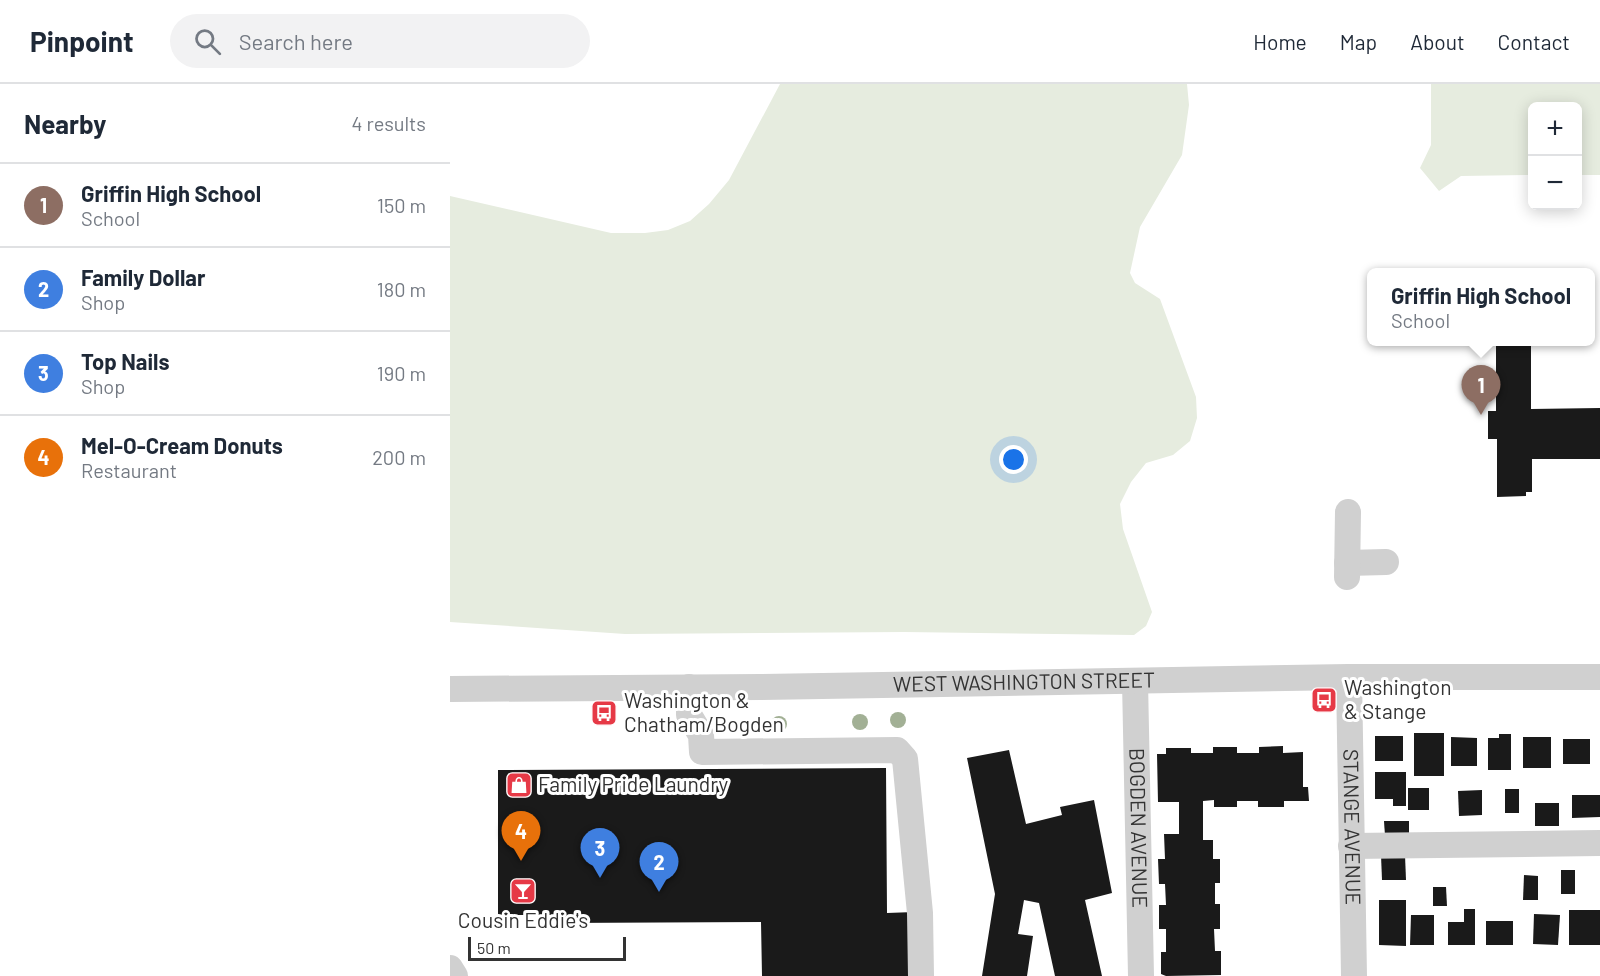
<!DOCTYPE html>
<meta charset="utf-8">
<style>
:root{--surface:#fff;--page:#f2f2f3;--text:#1f2937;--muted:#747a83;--line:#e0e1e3;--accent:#db2777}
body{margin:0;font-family:Barlow,sans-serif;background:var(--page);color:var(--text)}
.controls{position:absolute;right:18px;top:18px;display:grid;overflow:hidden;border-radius:9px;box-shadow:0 3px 15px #0003}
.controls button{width:54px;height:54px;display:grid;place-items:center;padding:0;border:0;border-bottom:2px solid var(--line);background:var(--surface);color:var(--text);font:30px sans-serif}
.scale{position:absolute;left:18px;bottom:15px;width:158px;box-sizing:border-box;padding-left:6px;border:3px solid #333;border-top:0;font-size:16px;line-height:21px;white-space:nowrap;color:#333;-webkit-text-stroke:4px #fff;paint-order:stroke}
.you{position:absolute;left:564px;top:376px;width:21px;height:21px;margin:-15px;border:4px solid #fff;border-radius:50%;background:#1a73e8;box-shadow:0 0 0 9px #1a73e833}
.badge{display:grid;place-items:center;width:39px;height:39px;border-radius:50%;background:var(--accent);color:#fff;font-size:20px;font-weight:700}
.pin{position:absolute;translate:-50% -50px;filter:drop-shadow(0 2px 3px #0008)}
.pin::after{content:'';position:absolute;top:32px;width:21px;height:18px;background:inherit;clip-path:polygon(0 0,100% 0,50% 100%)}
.popup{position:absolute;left:917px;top:184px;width:228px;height:78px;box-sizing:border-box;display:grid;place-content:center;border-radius:9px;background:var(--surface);filter:drop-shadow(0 2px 4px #0005);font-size:20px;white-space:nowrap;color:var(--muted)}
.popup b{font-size:22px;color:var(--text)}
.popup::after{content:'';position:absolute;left:50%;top:100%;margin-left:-12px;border:12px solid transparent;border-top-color:var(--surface)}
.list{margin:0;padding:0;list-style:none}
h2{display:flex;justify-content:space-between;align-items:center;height:78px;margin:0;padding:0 24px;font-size:26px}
h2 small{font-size:20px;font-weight:400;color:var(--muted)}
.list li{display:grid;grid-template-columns:39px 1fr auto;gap:18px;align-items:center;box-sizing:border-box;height:84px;padding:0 24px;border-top:2px solid var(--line)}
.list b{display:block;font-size:22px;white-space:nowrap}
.list p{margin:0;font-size:20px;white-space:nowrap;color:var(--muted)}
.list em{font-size:20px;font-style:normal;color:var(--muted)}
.icon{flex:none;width:33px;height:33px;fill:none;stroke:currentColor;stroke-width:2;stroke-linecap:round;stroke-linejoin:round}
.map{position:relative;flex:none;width:1150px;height:892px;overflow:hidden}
header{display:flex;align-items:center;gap:36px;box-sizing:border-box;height:84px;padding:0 30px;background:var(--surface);border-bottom:2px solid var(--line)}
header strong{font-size:28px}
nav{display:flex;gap:33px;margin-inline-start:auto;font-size:21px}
.search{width:420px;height:54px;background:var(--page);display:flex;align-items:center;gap:15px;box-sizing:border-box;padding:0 21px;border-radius:33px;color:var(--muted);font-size:22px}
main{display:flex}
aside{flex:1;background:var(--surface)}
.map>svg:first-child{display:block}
</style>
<header>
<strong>Pinpoint</strong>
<div class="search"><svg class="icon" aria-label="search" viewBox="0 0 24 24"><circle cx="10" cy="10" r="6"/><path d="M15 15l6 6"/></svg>Search here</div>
<nav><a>Home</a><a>Map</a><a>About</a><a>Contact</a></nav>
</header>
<main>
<aside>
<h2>Nearby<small>4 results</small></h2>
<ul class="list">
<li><span class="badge" style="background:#8d6e63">1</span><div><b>Griffin High School</b><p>School</p></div><em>150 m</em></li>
<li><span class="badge" style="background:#3f7fe0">2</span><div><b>Family Dollar</b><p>Shop</p></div><em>180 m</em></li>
<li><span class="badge" style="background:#3f7fe0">3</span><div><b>Top Nails</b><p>Shop</p></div><em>190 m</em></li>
<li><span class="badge" style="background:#e8710a">4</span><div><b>Mel-O-Cream Donuts</b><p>Restaurant</p></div><em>200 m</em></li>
</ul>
</aside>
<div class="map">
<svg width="1150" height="892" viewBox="0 0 1150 892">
<rect width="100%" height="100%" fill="#fff"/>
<g fill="#e6ecdf">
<path d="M330 0H737L739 21 732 71 690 143 680 189 685 199 710 215 746 313 747 334 740 357 723 371 696 379 681 398 670 420 673 445 702 528 696 542 684 551 454 548 175 550 0 538V112L161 149H195L218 146 240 137 259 120 279 96Z"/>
<path d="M981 0H1150V91H1128V22H1082V91L1011 92 989 107 970 84 981 61Z"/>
</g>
<g fill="#1a1a1a">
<path d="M1046 258H1081V325L1150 324V375H1082V408H1076V412L1047 413V355H1038V327H1046Z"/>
<rect x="964" y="649" width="30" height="43"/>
<path d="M1049 650H1061V686H1038V654H1049Z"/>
<rect x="925" y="652" width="28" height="25"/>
<path d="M1001 653 1027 654V682H1001Z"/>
<rect x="1073" y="653" width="28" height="31"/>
<rect x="1113" y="655" width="27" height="25"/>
<path d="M833 662V669L853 668V703H858L859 717H834V723H808V717H787V723H764V716L753 717V756H763V775H770V799H765V820H770V845H764L765 867H771V891L716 892 711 890V868H716V845H709V821H716L715 800H709L708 775H715L714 750H729V718H708L707 670H716V664H741V669H763V663H787V669H809V663Z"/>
<path d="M559 666 576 740 612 731 610 723 644 716 662 809 635 816 652 892H605L589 819 574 816 568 850 583 852 577 892H532L545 810 517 674Z"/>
<path d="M436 684 437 829 464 828 461 892H312L311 838 109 839V831H48V686Z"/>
<path d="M925 688H956V722H943V715H925Z"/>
<rect x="958" y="704" width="21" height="22"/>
<rect x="1055" y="705" width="14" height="24"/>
<path d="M1032 706V731L1009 732 1008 707Z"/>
<path d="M1122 711H1150V733L1122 734Z"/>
<rect x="1085" y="719" width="24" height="23"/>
<path d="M934 737H959V752H935Z"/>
<path d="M931 771H955L956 796H932Z"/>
<rect x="1111" y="786" width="14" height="24"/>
<path d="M1074 791 1088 792V816H1073Z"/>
<path d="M983 803H996L997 822H983Z"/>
<path d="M929 816H956V862L929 861Z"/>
<path d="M1014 825H1025V861H998V838H1014Z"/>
<rect x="1119" y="826" width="31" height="35"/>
<path d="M1084 830 1110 831 1108 861 1083 860Z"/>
<path d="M961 831H984V861H960Z"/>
<rect x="1036" y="837" width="27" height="24"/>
</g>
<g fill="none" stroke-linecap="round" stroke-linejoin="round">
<g stroke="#d0d0d0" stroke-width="26">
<path d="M897 479 936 478"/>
<path d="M897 493 898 428"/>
<path id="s1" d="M899 593 904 892"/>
<path id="s2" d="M685 597 691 892"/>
<path d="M239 603V631L251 651 252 668 447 666 455 675 470 829 471 892"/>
<path id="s3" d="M0 605 311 603 899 593H1150"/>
<path d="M901 762 1150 759"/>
<path d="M0 884 5 892"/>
</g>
</g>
<g fill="#a2b095">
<circle cx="448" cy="636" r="8"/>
<circle cx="410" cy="638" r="8"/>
<circle cx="329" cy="640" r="8"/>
</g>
<defs>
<g id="bus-square" transform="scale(1.35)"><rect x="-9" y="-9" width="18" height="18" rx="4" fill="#e63946" stroke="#fff"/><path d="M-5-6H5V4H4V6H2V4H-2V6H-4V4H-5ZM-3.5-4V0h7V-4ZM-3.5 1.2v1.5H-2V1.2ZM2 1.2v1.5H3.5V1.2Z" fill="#fff"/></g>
<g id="shop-square" transform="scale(1.35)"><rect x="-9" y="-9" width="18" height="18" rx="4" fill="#e63946" stroke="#fff"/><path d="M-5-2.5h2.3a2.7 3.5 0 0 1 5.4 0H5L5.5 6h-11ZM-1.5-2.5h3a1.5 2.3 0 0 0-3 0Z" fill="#fff"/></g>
<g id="bar-square" transform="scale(1.35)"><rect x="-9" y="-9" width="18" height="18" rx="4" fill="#e63946" stroke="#fff"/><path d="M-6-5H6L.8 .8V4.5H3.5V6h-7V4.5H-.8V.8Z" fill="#fff"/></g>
</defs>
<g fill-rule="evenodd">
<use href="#bus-square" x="874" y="616"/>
<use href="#bus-square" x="154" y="629"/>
<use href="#shop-square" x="69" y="701"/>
<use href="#bar-square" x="73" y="807"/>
</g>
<g text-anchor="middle" stroke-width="6" stroke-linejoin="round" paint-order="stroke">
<g font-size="21" fill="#333" stroke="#fff">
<text dy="7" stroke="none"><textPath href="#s3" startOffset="574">WEST WASHINGTON STREET</textPath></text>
<text dy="7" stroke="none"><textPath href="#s1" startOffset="150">STANGE AVENUE</textPath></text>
<text dy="7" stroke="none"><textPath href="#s2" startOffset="147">BOGDEN AVENUE</textPath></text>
</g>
<g font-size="21" fill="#333" stroke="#fff" text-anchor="start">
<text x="894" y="611">Washington<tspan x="894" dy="24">&amp; Stange</tspan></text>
<text x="174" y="624">Washington &amp;<tspan x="174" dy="24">Chatham/Bogden</tspan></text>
<text x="88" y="708">Family Pride Laundry</text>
<text x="73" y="844" text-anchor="middle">Cousin Eddie's</text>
</g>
</g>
</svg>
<div class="controls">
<button>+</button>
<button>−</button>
</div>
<div class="scale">50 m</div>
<div class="you"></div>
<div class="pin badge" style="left:1031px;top:331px;background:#8d6e63">1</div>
<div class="popup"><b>Griffin High School</b>School</div>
<div class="pin badge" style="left:209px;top:808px;background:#3f7fe0">2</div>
<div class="pin badge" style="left:150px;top:794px;background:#3f7fe0">3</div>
<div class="pin badge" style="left:71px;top:777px;background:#e8710a">4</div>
</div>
</main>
